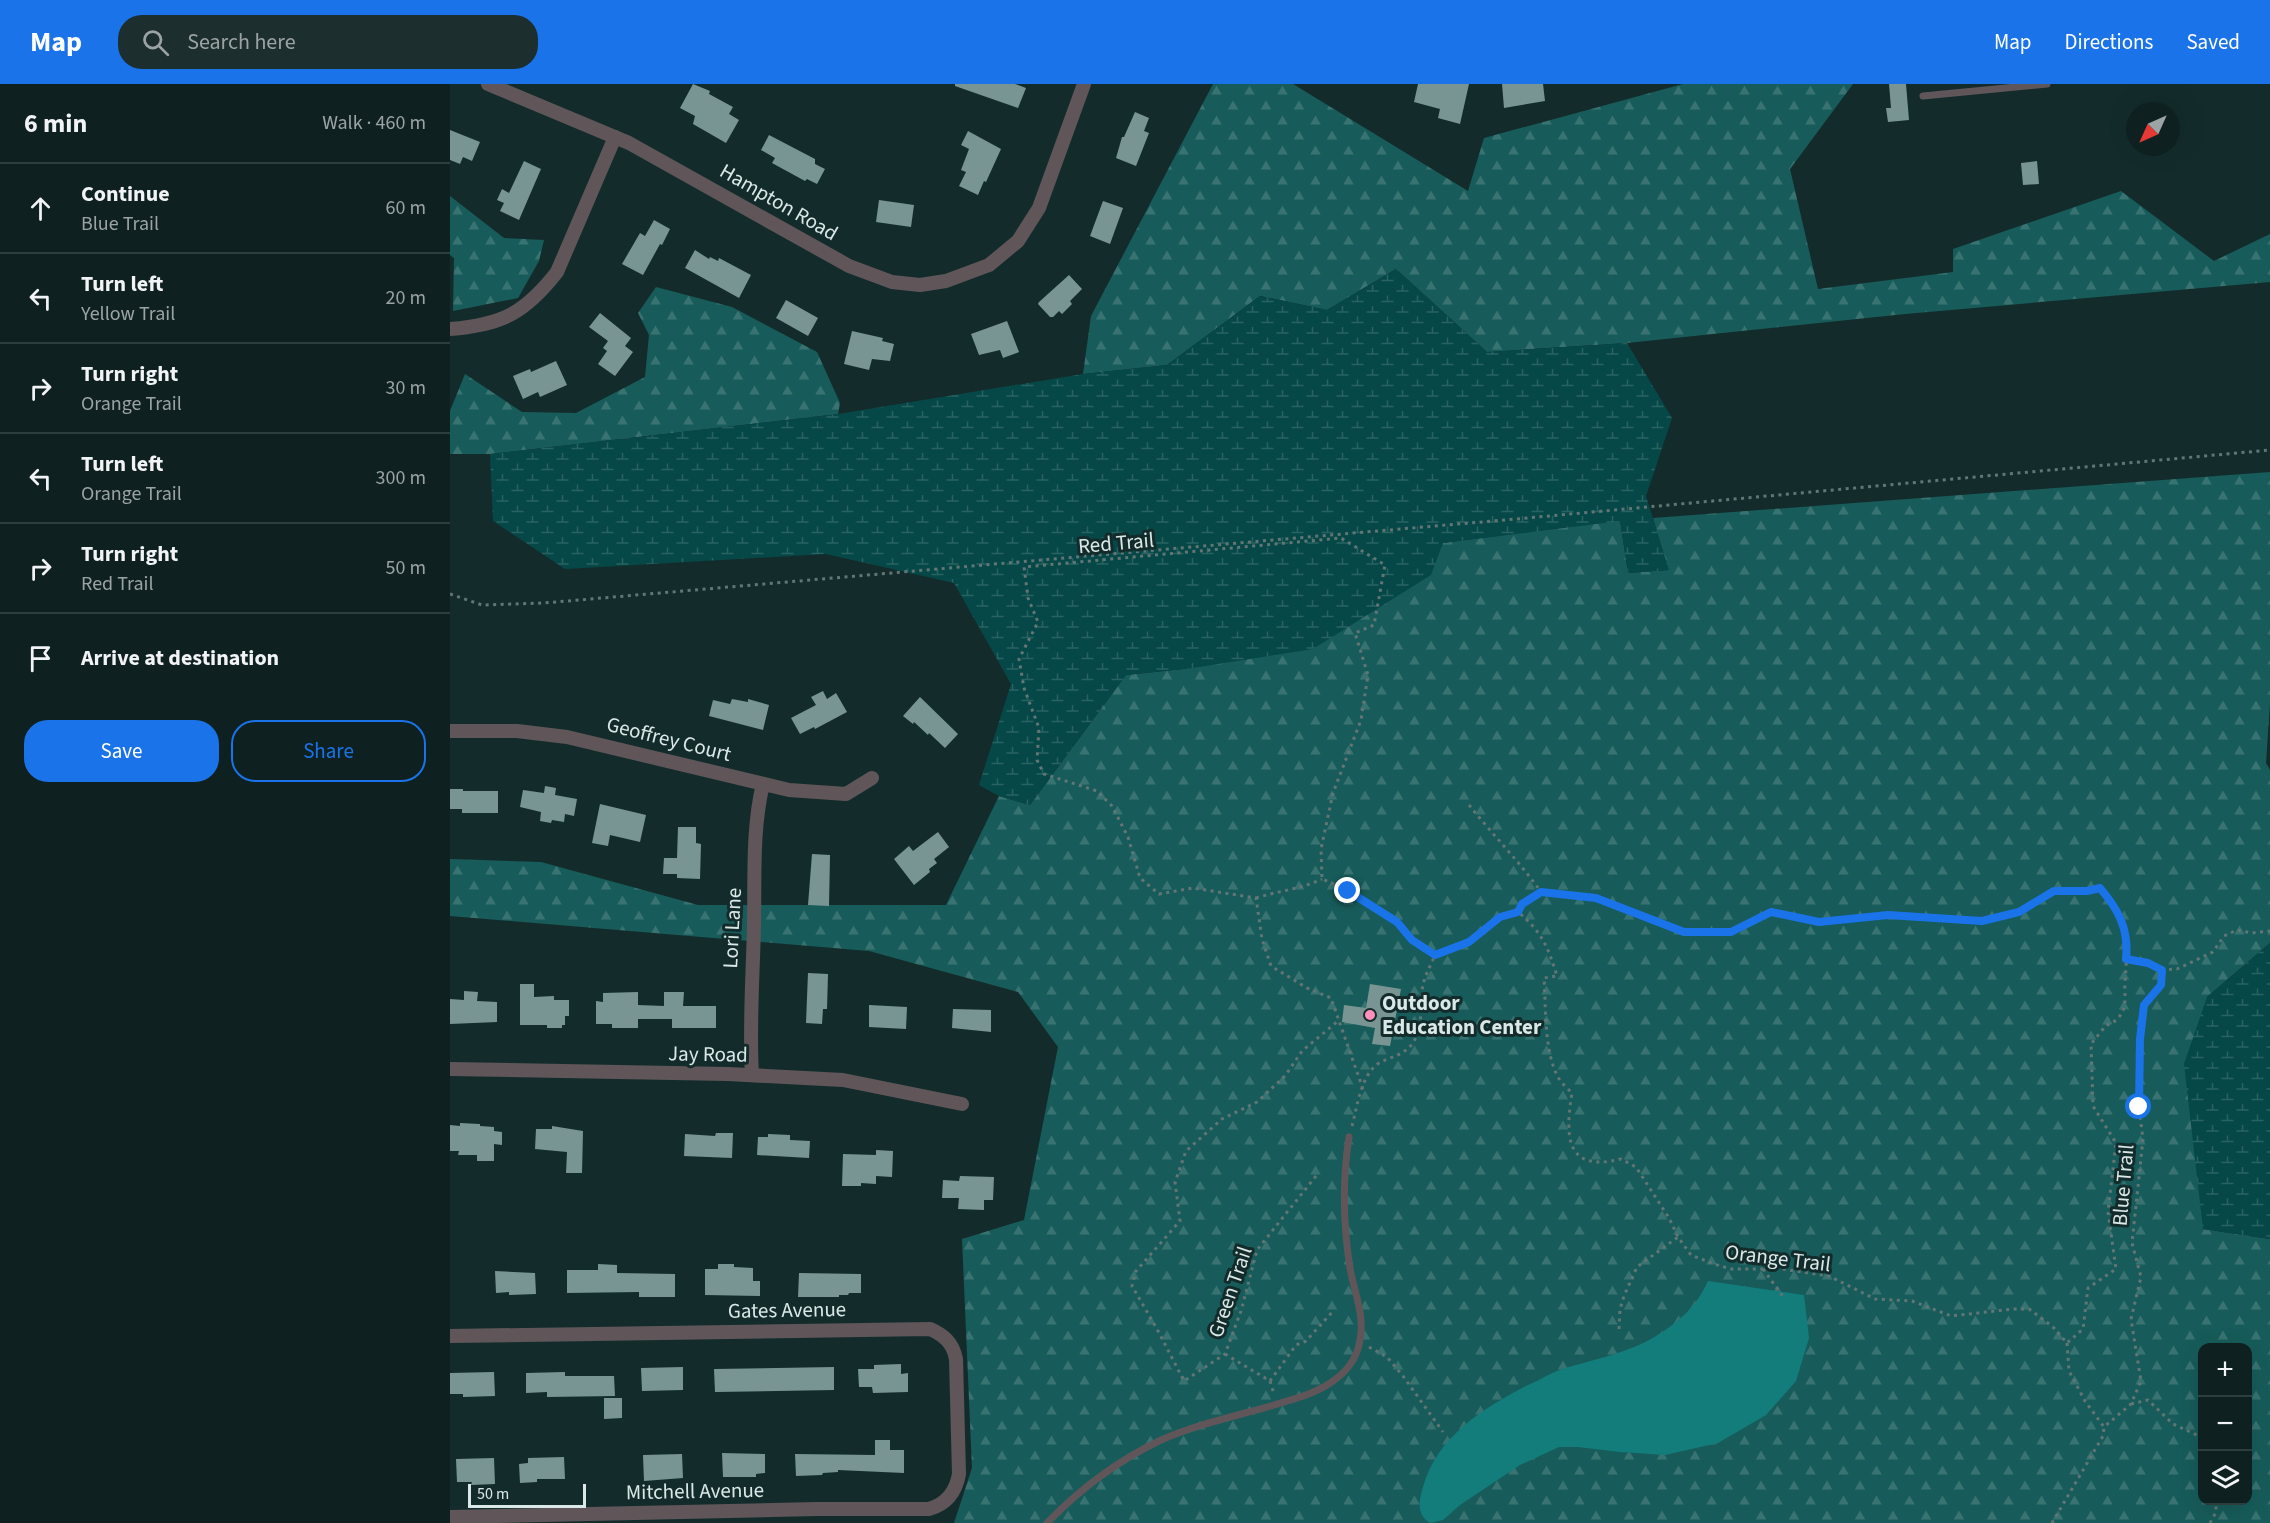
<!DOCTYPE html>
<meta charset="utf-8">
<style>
:root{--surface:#0e2120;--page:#1c2e2d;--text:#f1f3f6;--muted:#9ba3a5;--line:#2e3e3e;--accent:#1a73e8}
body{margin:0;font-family:"Source Sans 3",sans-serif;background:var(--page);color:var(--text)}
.controls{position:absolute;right:18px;bottom:18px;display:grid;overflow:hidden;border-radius:12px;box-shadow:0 6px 24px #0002}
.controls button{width:54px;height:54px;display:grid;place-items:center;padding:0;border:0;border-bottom:2px solid var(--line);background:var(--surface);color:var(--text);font:30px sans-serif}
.compass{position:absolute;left:1676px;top:18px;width:54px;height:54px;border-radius:50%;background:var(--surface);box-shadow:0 6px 24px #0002;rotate:225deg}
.scale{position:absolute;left:18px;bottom:15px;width:118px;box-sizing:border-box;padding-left:6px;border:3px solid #dae9e8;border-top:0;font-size:16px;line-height:21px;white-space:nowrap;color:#dae9e8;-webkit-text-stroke:4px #132c2b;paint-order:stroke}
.stop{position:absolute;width:18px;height:18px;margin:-14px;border:4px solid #1a73e8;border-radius:50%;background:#fff}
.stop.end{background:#1a73e8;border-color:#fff;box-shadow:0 2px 6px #0008}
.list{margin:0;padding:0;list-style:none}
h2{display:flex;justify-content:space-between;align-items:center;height:78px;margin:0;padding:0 24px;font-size:26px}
h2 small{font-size:20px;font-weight:400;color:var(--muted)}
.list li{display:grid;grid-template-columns:39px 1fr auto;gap:18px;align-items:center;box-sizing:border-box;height:90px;padding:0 24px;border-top:2px solid var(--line)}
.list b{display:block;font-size:22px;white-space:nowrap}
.list p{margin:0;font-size:20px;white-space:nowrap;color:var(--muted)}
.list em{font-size:20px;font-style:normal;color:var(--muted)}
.actions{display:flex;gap:12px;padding:18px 24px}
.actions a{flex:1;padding:14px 0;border:2px solid var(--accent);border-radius:24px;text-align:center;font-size:21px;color:var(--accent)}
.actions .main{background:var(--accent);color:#fff}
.icon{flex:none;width:33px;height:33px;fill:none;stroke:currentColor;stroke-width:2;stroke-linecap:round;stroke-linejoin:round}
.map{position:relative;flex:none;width:1820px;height:1439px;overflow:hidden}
header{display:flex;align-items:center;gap:36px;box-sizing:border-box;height:84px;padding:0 30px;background:var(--accent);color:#fff}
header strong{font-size:28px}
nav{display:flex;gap:33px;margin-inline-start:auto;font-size:21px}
.search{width:420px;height:54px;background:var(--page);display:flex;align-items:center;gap:15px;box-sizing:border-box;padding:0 21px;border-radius:24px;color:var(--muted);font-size:22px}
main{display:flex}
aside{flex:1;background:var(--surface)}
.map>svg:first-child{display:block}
</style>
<header>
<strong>Map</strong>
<div class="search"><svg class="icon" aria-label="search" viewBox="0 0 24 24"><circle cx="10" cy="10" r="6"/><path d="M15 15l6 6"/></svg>Search here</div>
<nav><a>Map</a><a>Directions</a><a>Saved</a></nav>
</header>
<main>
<aside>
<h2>6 min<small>Walk · 460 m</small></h2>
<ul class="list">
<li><svg class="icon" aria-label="ahead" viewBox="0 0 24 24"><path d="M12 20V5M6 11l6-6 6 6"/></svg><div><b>Continue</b><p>Blue Trail</p></div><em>60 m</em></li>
<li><svg class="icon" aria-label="left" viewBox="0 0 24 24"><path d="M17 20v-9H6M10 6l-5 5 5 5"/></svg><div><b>Turn left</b><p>Yellow Trail</p></div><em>20 m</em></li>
<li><svg class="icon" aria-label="right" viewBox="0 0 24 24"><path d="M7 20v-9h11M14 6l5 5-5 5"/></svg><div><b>Turn right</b><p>Orange Trail</p></div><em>30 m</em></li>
<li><svg class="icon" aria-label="left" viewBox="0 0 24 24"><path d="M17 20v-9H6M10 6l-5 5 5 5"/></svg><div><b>Turn left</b><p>Orange Trail</p></div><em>300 m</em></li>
<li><svg class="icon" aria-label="right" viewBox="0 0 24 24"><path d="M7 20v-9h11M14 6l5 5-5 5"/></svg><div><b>Turn right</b><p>Red Trail</p></div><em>50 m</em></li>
<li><svg class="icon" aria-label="arrive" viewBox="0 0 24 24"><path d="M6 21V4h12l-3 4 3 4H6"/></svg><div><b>Arrive at destination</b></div></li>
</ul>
<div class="actions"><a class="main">Save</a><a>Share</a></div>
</aside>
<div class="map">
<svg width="1820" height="1439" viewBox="0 0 1820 1439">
<defs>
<pattern id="forest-firs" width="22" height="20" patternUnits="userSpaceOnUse" patternTransform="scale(1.5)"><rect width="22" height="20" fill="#175c5a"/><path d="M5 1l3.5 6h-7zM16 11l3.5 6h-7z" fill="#387372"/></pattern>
<pattern id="wetland-marsh" width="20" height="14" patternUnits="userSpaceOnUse" patternTransform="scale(1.5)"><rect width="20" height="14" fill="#054847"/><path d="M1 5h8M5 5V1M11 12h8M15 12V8" fill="none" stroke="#296262"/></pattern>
</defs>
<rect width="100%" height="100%" fill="#132c2b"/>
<g fill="url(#forest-firs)" fill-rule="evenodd">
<path d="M763 0H843L1018 107 1034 54 1233 0H1403L1340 85 1368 205 1503 188V165L1671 107 1764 177 1820 150V198L1455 230 1177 259 1037 268 946 185 877 226 810 212 717 281 633 290 641 232Z"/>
<path d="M0 112 54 154 94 156 89 177 68 214 3 227 4 174 0 171Z"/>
<path d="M206 203 282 223 367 268 390 319 388 330 40 370H0V327L15 290 72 328 126 329 195 293 199 251 188 229Z"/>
<path d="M1820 388V619L1816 679 1820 686V859L1757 913 1753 1145 1820 1155V1439H504L522 1384 512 1155 574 1136 608 963 568 908 419 867 0 832V775L91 778 248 821H496L549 712 580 721 676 591 743 584 993 459 1170 436 1178 489 1218 486 1203 434ZM1752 1264H1798V1416H1752Z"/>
</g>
<g fill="url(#wetland-marsh)">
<path d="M946 185 1037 268 1177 259 1222 334 1196 412 1219 486 1178 489 1170 437 993 459 981 491 863 565 743 584 676 591 580 721 549 712 529 701 561 600 504 499 376 470 115 485 43 437 40 370 388 330 633 290 717 281 810 212 877 226Z"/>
<path d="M1820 859V1155L1753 1145 1734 980 1757 913Z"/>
</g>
<path fill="#137d7c" d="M1258 1197 1354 1211 1359 1254 1346 1297 1316 1331 1268 1359 1215 1371 1170 1368 1128 1363H1109L1070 1381 1010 1421 993 1436 980 1439C966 1430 969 1417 973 1403 987 1352 1034 1324 1078 1301 1088 1297 1097 1291 1107 1287 1141 1275 1175 1271 1206 1252 1229 1238 1247 1222 1258 1197Z"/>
<g fill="#799593">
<path d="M243 0 260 7 259 10 283 23 279 30 289 36 276 59 243 40 245 32 230 24Z"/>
<path d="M505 0H565L576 4 568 24 505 2Z"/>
<path d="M968 0H1019L1010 40 988 34 990 25 964 18Z"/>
<path d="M1052 0H1093L1095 17 1054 24Z"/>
<path d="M1439 0H1456L1459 36 1438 38 1436 24H1441Z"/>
<path d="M685 28 699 34 694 47 699 49 686 82 666 74 672 53H674Z"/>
<path d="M0 46 30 58 22 77 13 73 10 80 0 76Z"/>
<path d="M518 47 551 65 536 98 534 97 528 111 509 102 516 88 511 86 519 65 511 61Z"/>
<path d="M319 51 365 75V80L375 85 367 100 357 95 355 97 322 79 325 74 311 66Z"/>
<path d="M74 77 91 85 69 136 50 127 54 119 47 116 52 105 59 109Z"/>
<path d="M1587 77 1589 100 1573 101 1571 79Z"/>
<path d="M429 116 464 121 461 143 426 138Z"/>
<path d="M653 117 673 124 660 160 640 152Z"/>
<path d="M204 136 220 145 212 161 210 160 193 191 172 180 190 149 195 152Z"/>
<path d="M245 166 259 175 260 173 268 177 269 174 301 191 289 214 235 184Z"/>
<path d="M619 191 632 205 620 217 622 220 612 230 609 227 603 233H600L588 220 589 218Z"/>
<path d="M336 216 368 234 358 252 326 234Z"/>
<path d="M150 229 181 254 175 262 183 268 165 292 148 280 157 267 153 264 158 257 139 243Z"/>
<path d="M557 237 569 268 553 274 550 266 529 271 521 250Z"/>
<path d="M402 247 433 254 432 257 444 260 440 277 422 275 419 286 394 280Z"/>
<path d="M106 277 117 301 90 313 88 308 73 315 63 292 80 285 81 288Z"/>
<path d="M373 607 377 615 386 609 397 628 365 645 364 643 350 650 341 634 366 621 361 613Z"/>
<path d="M470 613 508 650 495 664 479 649 478 651 464 638 463 640 453 632Z"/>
<path d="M282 615 298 618V615L319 621 313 646 259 632 263 616 280 620Z"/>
<path d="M95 702 106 704 105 711 127 715 124 732 115 730 114 738 102 736 101 739 90 737 91 728 70 723 73 706 94 709Z"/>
<path d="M0 705H13V707H48V729H12V725H0Z"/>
<path d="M150 720 196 731 190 758 160 751 158 762 142 759Z"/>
<path d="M228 743H246V759L251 760 250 795 227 794V790H213L214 774H227Z"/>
<path d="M488 748 499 763 484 775 487 779 479 785 480 788 464 801 444 775 459 762 463 767Z"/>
<path d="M362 770 380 771 379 822 358 821Z"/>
<path d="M358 889 378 890 377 925H373L372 940 356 939Z"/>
<path d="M70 900H84V913L104 912V916H119V932H115V941H112V944H97V941H70Z"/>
<path d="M920 900 951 905 940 962 922 960 925 944 892 938 894 921 916 924Z"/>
<path d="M14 907 28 908 27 917 47 918V938L0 940V915L14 916Z"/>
<path d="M188 908V921L214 922V908H234L233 922H266V944H222V935H188V944H162V940H146V917L153 918V909Z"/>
<path d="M419 921 457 923 456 945 419 943Z"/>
<path d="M503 925 541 926V948L502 944Z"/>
<path d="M10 1039 30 1040V1042L44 1043V1047L52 1048V1061L44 1060V1077H27V1071H8L9 1067H0V1041L10 1042Z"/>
<path d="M102 1042 133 1047 132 1089H116L117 1068 85 1065 86 1045H102Z"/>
<path d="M266 1049H283L282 1074 234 1072 235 1050 265 1052Z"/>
<path d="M318 1050 340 1051V1056L360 1057 359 1074 307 1071 308 1053H318Z"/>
<path d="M426 1066 443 1067 442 1093 426 1092V1100L411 1099V1102H392L393 1070 426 1071Z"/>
<path d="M510 1092 544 1093 543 1116H534V1126L508 1125 509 1114H492L493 1096 509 1097Z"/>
<path d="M148 1180 167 1181V1189L225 1190V1213H189V1208L117 1209V1186H148Z"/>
<path d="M268 1180H284V1183L303 1184V1197H310V1212L255 1211V1185H268Z"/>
<path d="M45 1187 85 1189 86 1210 59 1211V1208L46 1209Z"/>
<path d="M349 1189 411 1190V1209H399L398 1211H389V1213H348Z"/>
<path d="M451 1280V1290L458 1289V1308L423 1309 422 1303H409L408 1285H424V1281Z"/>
<path d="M233 1283V1306L192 1307 191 1284Z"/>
<path d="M384 1283V1306L265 1308 264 1285Z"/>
<path d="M44 1288 45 1312 13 1313V1310H0V1289Z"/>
<path d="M115 1288V1292H164L165 1312 97 1313V1308L76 1309V1289Z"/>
<path d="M154 1314H172V1334L154 1335Z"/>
<path d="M425 1356H440V1366H454V1389L388 1386V1388L373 1389 372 1391 346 1392 345 1370 425 1371Z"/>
<path d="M272 1369 315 1370V1389L306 1390V1393H273Z"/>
<path d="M232 1370 233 1394 194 1397 193 1371Z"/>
<path d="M114 1373 115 1395H87V1398L70 1399 69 1380 78 1379V1374Z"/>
<path d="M44 1374 45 1400 21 1401 22 1398H7L6 1375Z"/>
</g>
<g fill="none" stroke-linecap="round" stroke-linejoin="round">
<g stroke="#617675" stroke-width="3" stroke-dasharray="3 4.5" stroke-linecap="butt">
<path d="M0 510 32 521 94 519 1066 435 1820 366"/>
<path d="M1019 721C1042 750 1069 777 1091 808"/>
<path d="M806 814C828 807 851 805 872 795"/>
<path d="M1676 875 1698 879 1712 886 1727 885 1763 868 1774 852 1787 846 1802 849 1820 847"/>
<path d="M913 1005 881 914 857 904 821 882 812 855 806 814 743 804 709 810 690 794 678 753 662 722 647 707 594 690 587 676 589 644 574 604 569 575 588 538 578 514 574 483 891 454 935 481 924 541 905 549 918 591 911 636 883 709 871 765 872 795 898 806 947 838 962 857 985 871"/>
<path d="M902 1042C907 1024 911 990 929 979 942 972 956 971 964 957 974 941 969 919 973 901 975 891 981 881 985 871L1019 858 1050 833 1068 828C1092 848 1098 863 1107 892L1094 894C1096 923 1094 965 1107 991 1110 998 1117 1004 1122 1009 1115 1052 1115 1089 1171 1075L1186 1083 1219 1134 1228 1153 1241 1171 1264 1180 1281 1185H1332L1379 1192 1425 1215 1462 1217 1501 1232 1563 1225H1579L1603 1243 1617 1259 1633 1245 1638 1204 1666 1185 1658 1128 1666 1059 1643 1022 1641 960C1646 954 1651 947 1656 942 1660 939 1665 938 1668 934 1678 924 1674 912 1675 899 1678 857 1679 837 1650 804L1637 807H1604L1569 828 1532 837 1438 831 1369 838 1321 828 1281 848H1234L1146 814 1091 808 1073 820 1068 828"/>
<path d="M866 1092 807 1166 791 1227 775 1270 734 1297 707 1245 682 1202 686 1187 730 1137 725 1098 736 1067 772 1035 807 1018 835 992 852 967 888 937"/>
<path d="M1313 1185 1334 1214"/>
<path d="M1169 1245 1170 1225 1174 1212 1187 1183 1228 1153"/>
<path d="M1617 1259 1619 1287 1635 1317 1654 1343 1681 1320 1691 1297 1681 1235 1691 1193 1682 1159 1693 1055 1689 1024 1690 955 1694 921 1711 901 1712 886"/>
<path d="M919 1263 937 1273 953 1292 993 1348"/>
<path d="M775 1270 820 1297 824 1310"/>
<path d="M820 1297 846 1261 856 1257 884 1226"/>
<path d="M1681 1320 1698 1316 1723 1340 1747 1351 1752 1358"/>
<path d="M1602 1439 1653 1352 1654 1344"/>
<path d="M1760 1439 1766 1428V1416"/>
</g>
<g stroke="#605659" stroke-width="7">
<path d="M1473 12 1597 0"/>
<path d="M597 1439C629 1406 669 1376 711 1356 747 1340 787 1332 824 1321 846 1314 869 1309 887 1294 899 1285 908 1271 910 1256 915 1231 904 1208 900 1184 893 1140 892 1098 899 1053"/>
</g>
<g stroke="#605659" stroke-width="14">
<path d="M38 0 179 59 399 182 442 198 470 201 496 197 539 181 568 157 589 124 634 0"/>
<path d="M0 245C52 241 75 229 107 188L165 53"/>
<path d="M0 647H67L117 653 339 706 396 710 422 694"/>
<path d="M0 985 278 990 393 996 512 1020"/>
<path d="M302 991C299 941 303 891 304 841 305 794 302 745 313 700"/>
<path d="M0 1252 480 1245C494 1251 503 1259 506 1275L509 1390C506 1407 497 1420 479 1425H367L0 1433"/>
</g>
</g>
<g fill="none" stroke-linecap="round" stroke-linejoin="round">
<path stroke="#1a73e8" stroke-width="8" d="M898 807 947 838 962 856 985 871 1019 858 1050 833 1068 828 1072 820 1091 808 1146 814 1234 848H1281L1321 828 1369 838 1438 831 1532 837 1569 828 1604 807H1637L1650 804C1669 826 1679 846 1676 875L1698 879 1712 886 1711 901 1694 921 1690 955 1689 1023"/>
</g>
<circle fill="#ff8ebb" stroke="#132c2b" stroke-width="2" cx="920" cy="931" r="6"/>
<g text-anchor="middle" stroke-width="6" stroke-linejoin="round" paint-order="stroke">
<g font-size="21" fill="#dae9e8" stroke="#132c2b">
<text transform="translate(329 118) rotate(30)" y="7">Hampton Road</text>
<text transform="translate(666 459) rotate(-5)" y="7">Red Trail</text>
<text transform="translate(219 655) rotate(14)" y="7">Geoffrey Court</text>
<text transform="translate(282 844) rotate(-87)" y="7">Lori Lane</text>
<text transform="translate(258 970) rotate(1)" y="7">Jay Road</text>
<text transform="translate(1673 1101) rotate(-85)" y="7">Blue Trail</text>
<text transform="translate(1328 1174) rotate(7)" y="7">Orange Trail</text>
<text transform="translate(780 1208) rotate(-71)" y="7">Green Trail</text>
<text transform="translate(337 1226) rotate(-1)" y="7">Gates Avenue</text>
<text transform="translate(245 1407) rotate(-1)" y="7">Mitchell Avenue</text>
</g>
<g font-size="21" font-weight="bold" fill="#dae9e8" stroke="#132c2b" text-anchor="start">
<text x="932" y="926">Outdoor<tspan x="932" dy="24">Education Center</tspan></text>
</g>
</g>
</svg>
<div class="controls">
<button>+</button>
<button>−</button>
<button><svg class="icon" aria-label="layers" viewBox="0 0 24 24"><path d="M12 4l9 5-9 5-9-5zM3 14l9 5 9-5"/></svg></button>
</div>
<svg class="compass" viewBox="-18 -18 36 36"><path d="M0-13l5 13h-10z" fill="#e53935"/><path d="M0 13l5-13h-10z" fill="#9ba3a5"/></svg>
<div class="scale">50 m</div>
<div class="stop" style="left:1689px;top:1023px"></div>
<div class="stop end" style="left:898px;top:807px"></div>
</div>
</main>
